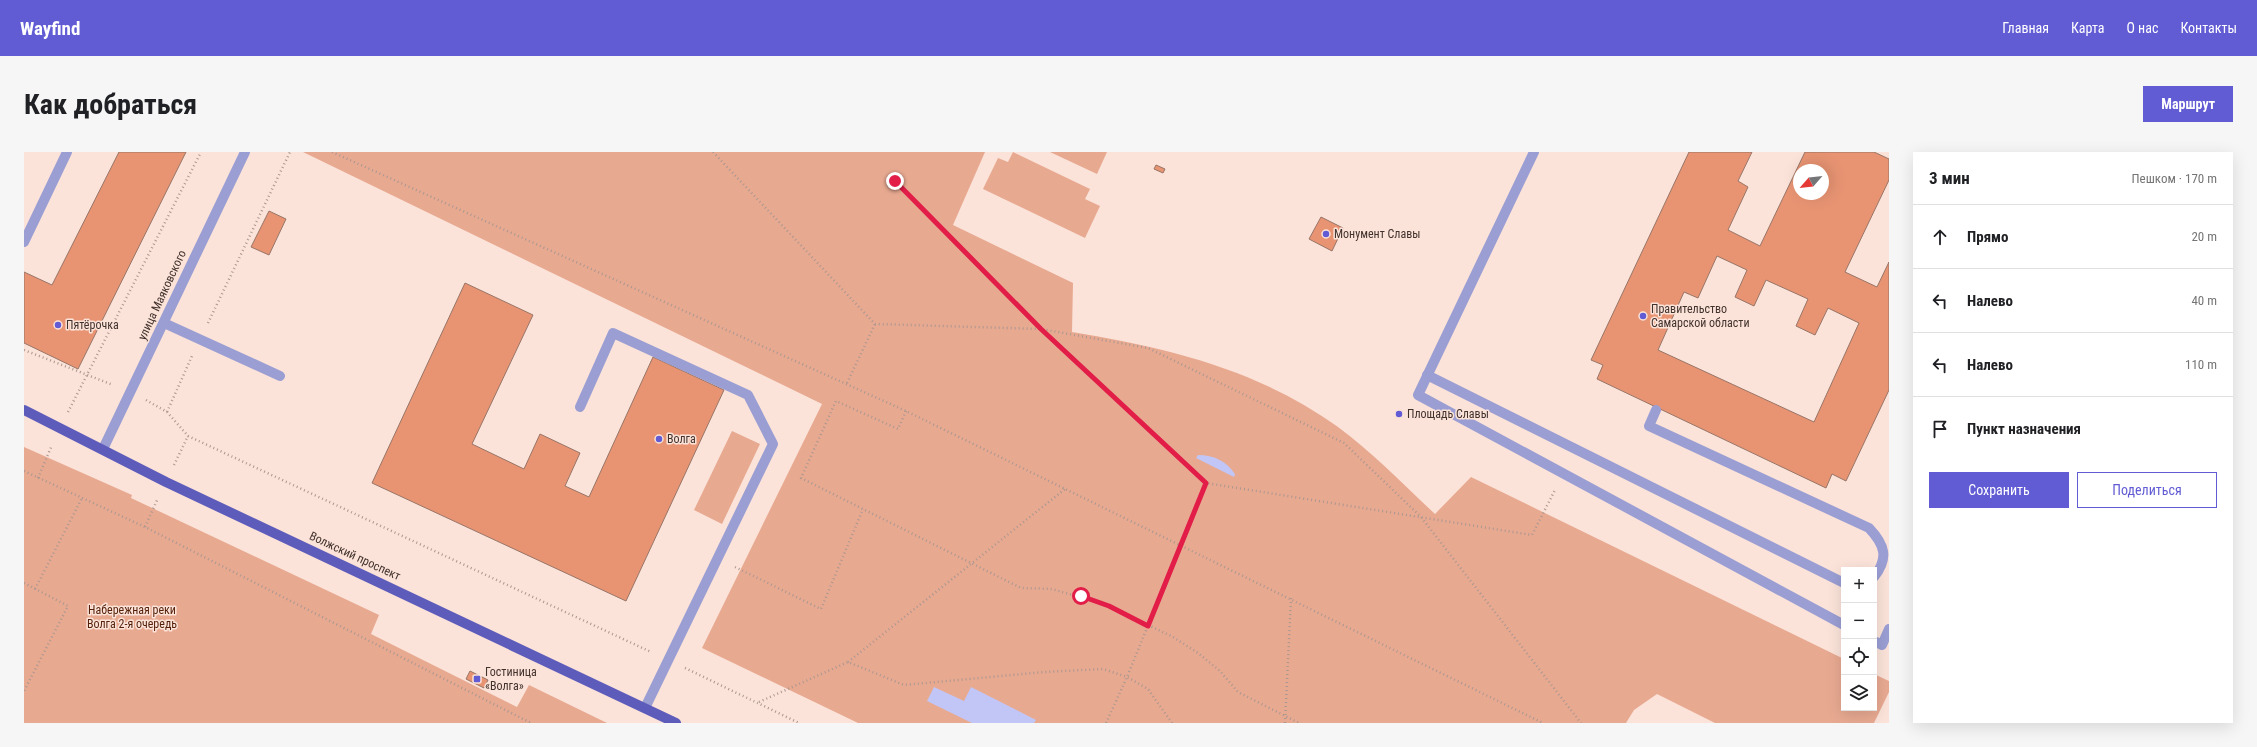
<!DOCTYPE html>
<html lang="ru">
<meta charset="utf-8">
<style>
:root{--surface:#fff;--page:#f6f6f6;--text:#202124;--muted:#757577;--line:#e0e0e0;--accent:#615bd4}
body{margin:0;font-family:"Roboto Condensed",sans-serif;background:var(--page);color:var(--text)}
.controls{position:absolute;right:12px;bottom:12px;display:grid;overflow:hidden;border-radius:0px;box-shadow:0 4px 16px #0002}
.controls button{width:36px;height:36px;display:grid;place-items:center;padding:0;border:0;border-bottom:1px solid var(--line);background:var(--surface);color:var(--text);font:20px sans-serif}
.compass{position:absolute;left:1769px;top:12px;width:36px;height:36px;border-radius:50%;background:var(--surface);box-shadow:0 4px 16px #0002;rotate:242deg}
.stop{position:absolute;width:12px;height:12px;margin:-9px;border:3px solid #e11d48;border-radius:50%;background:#fff}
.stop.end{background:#e11d48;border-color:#fff;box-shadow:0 1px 4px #0008}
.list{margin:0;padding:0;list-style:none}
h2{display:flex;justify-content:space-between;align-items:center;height:52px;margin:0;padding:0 16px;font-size:17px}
h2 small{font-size:13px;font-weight:400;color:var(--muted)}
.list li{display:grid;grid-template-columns:26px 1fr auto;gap:12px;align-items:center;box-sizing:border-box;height:64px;padding:0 16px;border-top:1px solid var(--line)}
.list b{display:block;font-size:15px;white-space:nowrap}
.list em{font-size:13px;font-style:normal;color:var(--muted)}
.actions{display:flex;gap:8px;padding:12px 16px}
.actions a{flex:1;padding:9px 0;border:1px solid var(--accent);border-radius:0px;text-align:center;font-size:14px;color:var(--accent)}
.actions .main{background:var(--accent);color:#fff}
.icon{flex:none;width:22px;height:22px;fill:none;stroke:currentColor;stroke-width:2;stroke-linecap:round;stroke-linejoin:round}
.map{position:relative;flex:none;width:1865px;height:571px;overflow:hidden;border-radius:0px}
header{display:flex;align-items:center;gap:24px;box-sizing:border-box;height:56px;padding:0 20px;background:var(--accent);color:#fff}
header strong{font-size:19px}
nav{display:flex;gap:22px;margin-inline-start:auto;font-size:14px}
.intro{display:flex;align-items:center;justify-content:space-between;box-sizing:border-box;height:96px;padding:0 24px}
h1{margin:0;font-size:28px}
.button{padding:10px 18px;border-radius:0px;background:var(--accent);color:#fff;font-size:14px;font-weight:700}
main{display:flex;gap:24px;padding:0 24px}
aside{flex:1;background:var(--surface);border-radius:0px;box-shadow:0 4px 16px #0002}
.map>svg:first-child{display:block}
</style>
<header>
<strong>Wayfind</strong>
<nav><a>Главная</a><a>Карта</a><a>О нас</a><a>Контакты</a></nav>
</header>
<div class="intro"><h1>Как добраться</h1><a class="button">Маршрут</a></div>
<main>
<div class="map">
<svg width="1865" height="571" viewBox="0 0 1865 571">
<rect width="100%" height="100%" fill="#fbe3d9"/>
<g fill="#e8a991">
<path d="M279 0H961L929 73 1049 131 1048 180C1144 196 1233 217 1314 275 1349 301 1380 333 1411 362L1447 325 1820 507V556H1850V522L1865 529V540L1850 571H1691L1633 542 1610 558 1602 571H834L678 496 798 252Z"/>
<path d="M989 0 1066 37 1061 47 1076 54 1061 86 959 37 974 6 984 10Z"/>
<path d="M1026 0H1083L1073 22Z"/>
<path d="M708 279 736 292 698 372 670 358Z"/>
<path d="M0 295 108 343 107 346 355 463 347 482 493 555 505 533 583 571H0Z"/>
</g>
<g fill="#c2c6f6">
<path d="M1174 303C1190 303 1202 309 1211 322L1210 325 1172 306Z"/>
<path d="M910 535 940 549 947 535 1012 568 1010 571H948L903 549Z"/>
</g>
<g fill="#e89473" stroke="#987567" fill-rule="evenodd">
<path d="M95 0H162L54 217 0 191V120L28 133Z"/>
<path d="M1665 0H1728L1714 29 1724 35 1704 78 1736 94 1781 0H1850L1865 7V28L1821 120 1853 135 1865 110V238L1822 329 1808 322 1802 336 1573 227 1579 213 1567 208ZM1775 18H1799V42H1775ZM1693 104 1723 118 1711 145 1730 154 1742 128 1784 147 1772 174 1791 183 1804 156 1835 171 1790 270 1634 198 1660 140 1674 146Z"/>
<path d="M1132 13 1141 17 1139 21 1130 17Z"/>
<path d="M245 59 262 67 245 103 227 95Z"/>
<path d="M1297 65 1319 76 1308 99 1285 87Z"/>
<path d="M441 131 509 163 448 292 500 317 516 282 556 301 541 334 565 345 629 205 700 238 602 449 348 331Z"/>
<path d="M446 519 464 528 460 536 442 527Z"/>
</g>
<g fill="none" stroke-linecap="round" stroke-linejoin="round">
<g stroke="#ac978f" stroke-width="2.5" stroke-dasharray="1 3" stroke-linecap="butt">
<path d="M308 0 882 259 1519 571"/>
<path d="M689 0 851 172 1017 177 1124 196 1320 291 1397 365 1557 571"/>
<path d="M871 29 1017 177 1182 331 1508 383 1531 338"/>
<path d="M184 171 266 0"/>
<path d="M0 198 89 233"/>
<path d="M823 231 851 172"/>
<path d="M122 248 143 260 164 284 627 500"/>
<path d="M882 259 874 277 812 249 777 326 997 436 1028 437 1085 454 1149 485 1174 501 1196 519 1214 540 1275 571"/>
<path d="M44 260 177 0"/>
<path d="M143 260 168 204"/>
<path d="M150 313 164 284"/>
<path d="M0 319 121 375 507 571"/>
<path d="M14 326 28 293"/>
<path d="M121 375 134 346"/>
<path d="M711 415 797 457 839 357"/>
<path d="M0 431 44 454 0 539"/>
<path d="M11 437 58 346"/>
<path d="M824 510 1041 337"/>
<path d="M661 516 775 571"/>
<path d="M735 550 824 510 880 533 1020 520 1079 517 1103 525 1124 537 1148 571"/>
<path d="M1082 571 1103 525 1182 331"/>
<path d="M1261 571 1267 446"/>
</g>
<g stroke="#9a9ed3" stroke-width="10">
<path d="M1510 0 1394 243 1820 473"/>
<path d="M0 90 43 0"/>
<path d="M140 171 256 224"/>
<path d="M1403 223 1820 431"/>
<path d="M556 255 589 181 724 243 749 292 621 556"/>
<path d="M1632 258 1625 274 1845 376C1861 393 1865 406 1850 425"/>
<path d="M79 297 221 0"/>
<path d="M1850 489 1858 493 1865 477"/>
</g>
<path stroke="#5e5cbb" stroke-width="10" d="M0 258 142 330 652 571"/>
</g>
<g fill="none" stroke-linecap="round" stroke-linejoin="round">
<path stroke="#e11d48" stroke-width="5" d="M871 29 1017 177 1182 331 1124 474 1085 454 1057 444"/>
</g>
<g fill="#615bd4" stroke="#fbe3d9" stroke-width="1.5">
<circle cx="1302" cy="82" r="4"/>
<circle cx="1619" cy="164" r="4"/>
<circle cx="34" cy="173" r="4"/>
<circle cx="1375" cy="262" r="4"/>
<circle cx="635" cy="287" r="4"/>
<rect x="449" y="523" width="8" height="8" rx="2"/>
</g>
<g text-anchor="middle" stroke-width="3" stroke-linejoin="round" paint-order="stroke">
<g font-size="12" fill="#42322c" stroke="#fbe3d9" text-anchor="start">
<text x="1310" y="86">Монумент Славы</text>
<text x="1627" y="161">Правительство<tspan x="1627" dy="14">Самарской области</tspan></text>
<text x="42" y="177">Пятёрочка</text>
<text x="1383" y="266">Площадь Славы</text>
<text x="643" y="291">Волга</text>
<text x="461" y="524">Гостиница<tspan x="461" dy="14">«Волга»</tspan></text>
</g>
<g font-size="12" fill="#42322c" stroke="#fbe3d9">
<text transform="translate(138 143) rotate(-65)" y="4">улица Маяковского</text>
<text transform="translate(331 404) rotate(25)" y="4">Волжский проспект</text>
</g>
<g font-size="12" fill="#531f08" stroke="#fbe3d9">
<text x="108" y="462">Набережная реки<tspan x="108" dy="14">Волга 2-я очередь</tspan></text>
</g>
</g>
</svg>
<div class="controls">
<button>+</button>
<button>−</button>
<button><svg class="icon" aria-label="locate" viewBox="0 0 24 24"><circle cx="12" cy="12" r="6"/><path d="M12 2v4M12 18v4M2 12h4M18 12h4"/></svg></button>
<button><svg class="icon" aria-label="layers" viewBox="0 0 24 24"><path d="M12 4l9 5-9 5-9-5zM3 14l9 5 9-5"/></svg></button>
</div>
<svg class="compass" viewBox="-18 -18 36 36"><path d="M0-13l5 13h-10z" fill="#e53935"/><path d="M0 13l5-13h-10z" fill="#757577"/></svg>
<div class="stop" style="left:1057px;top:444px"></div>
<div class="stop end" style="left:871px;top:29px"></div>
</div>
<aside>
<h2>3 мин<small>Пешком · 170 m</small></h2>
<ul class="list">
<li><svg class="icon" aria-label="ahead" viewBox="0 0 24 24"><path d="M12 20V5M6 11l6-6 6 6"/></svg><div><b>Прямо</b></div><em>20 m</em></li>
<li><svg class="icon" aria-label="left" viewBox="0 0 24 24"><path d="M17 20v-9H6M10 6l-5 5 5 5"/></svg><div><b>Налево</b></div><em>40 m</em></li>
<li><svg class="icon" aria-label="left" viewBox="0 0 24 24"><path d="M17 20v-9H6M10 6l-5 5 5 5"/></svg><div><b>Налево</b></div><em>110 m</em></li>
<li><svg class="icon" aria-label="arrive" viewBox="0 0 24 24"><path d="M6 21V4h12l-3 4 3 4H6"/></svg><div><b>Пункт назначения</b></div></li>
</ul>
<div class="actions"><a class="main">Сохранить</a><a>Поделиться</a></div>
</aside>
</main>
